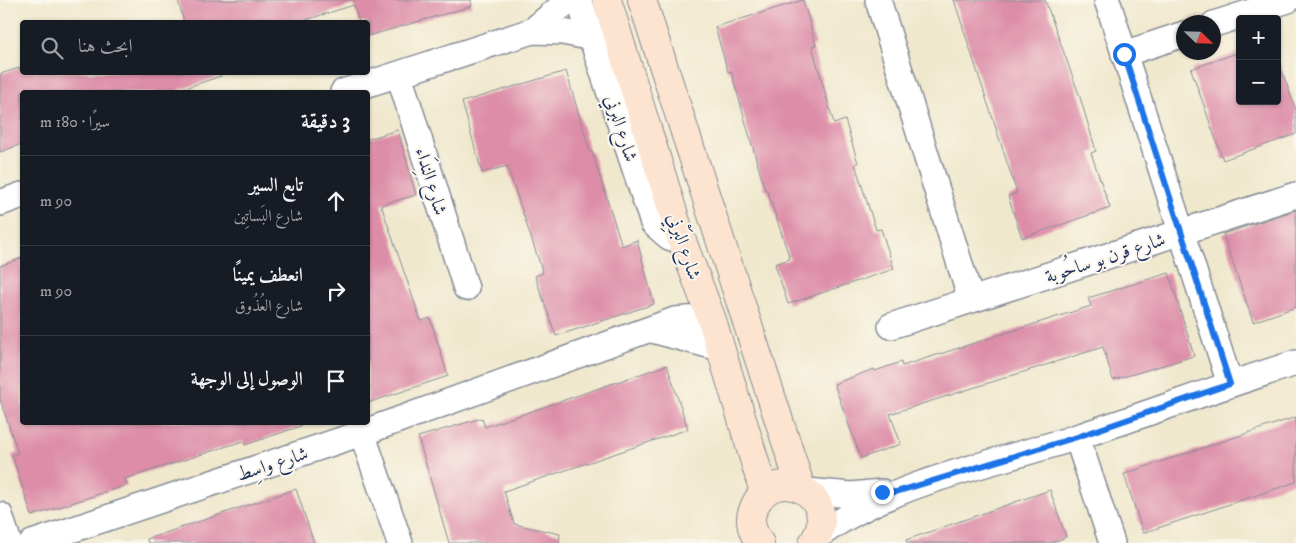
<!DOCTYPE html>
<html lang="ar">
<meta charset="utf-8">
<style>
:root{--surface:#171b24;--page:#242831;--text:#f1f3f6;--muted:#9ea1a6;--line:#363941}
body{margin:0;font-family:"IM FELL DW Pica",Amiri,serif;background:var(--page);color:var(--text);direction:rtl}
.controls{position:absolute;right:15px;top:15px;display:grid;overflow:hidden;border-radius:5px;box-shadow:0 1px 4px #0004}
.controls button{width:45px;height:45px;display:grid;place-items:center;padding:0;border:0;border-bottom:1px solid var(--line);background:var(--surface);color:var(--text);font:25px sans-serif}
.compass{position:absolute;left:1176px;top:15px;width:45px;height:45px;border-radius:50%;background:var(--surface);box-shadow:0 1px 4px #0004;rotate:113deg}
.stop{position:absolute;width:15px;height:15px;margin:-11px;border:4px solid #1a73e8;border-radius:50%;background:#fff}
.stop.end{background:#1a73e8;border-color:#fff;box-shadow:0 1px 5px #0008}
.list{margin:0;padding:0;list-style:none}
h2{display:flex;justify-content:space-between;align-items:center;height:65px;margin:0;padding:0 20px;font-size:21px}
h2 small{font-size:16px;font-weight:400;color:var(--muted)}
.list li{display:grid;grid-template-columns:32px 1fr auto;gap:15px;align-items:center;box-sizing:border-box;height:90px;padding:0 20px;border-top:1px solid var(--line)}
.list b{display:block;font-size:19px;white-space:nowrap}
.list p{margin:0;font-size:16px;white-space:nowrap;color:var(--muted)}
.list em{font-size:16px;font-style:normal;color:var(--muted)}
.icon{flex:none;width:28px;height:28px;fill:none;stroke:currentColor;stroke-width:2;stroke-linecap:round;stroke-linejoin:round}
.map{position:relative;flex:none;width:1296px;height:543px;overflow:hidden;direction:ltr}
.search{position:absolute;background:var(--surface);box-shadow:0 1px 4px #0004;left:20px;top:20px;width:350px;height:55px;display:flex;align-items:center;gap:12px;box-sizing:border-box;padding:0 18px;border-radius:5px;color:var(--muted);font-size:19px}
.panel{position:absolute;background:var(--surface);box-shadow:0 1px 4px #0004;left:20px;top:90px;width:350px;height:335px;border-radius:5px;direction:rtl}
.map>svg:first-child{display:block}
</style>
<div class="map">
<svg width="1296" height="543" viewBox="0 0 1296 543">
<rect width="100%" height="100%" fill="#fbf7ec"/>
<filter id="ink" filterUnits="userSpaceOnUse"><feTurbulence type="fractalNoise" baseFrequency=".02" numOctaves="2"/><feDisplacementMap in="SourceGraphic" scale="10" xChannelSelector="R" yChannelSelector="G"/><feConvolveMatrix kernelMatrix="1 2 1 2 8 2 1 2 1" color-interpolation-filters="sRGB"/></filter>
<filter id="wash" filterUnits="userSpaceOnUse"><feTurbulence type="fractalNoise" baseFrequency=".0096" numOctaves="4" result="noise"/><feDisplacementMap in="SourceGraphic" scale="20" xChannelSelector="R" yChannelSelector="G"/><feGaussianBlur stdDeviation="1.12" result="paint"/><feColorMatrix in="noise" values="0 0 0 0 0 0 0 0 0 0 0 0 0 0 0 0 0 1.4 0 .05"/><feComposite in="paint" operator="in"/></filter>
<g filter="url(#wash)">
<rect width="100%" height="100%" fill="#f0e8cd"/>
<g id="blocks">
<g fill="#dd8da8">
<path d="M178 0H471L472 6 368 36V22H359L354 5 299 22H184Z"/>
<path d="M803 0 816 45 812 46 834 124 845 120 858 163 855 164 876 230 881 229 894 269 788 304 775 264 790 259 767 190H765L731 71 728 72 715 27Z"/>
<path d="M954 0H1045L1080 97 1096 151 1091 153 1110 208 1022 238 1008 196 1017 193Z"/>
<path d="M1240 52V101H1277V57L1296 110V134L1223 160 1191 69Z"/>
<path d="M19 68 21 72H220L221 76 173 92H22V144L0 152V74Z"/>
<path d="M566 71 590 152H592L622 246 637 240 654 304 556 336 535 276 543 273 507 166 482 173 462 102Z"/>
<path d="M398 130 416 195 381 205 421 321 430 318 448 376 368 403V139Z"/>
<path d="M1296 210V307L1253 322 1223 234Z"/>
<path d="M22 258V422H300L301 426 245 445 243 441 125 479 127 485 32 516 12 455 18 453 0 399V266Z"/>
<path d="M1169 273 1194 356 1113 380 1103 347 890 414 901 444 861 458 834 384 874 369 875 371 901 362 902 366 1091 306 1088 298Z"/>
<path d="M667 365 688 429 504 491 514 524 560 534 559 543H449L418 437 482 418 485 427Z"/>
<path d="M1296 417V482L1143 533 1124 474Z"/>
<path d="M296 489 314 543H148L147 539Z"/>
<path d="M1050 490 1066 537 1050 543H907L906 540Z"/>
</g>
</g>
</g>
<g filter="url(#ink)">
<use href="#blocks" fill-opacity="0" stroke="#868c96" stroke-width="1"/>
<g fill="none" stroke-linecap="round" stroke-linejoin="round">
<g stroke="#868c96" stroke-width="28">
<g id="street">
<path d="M579 0 653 223 669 237 682 241"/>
<path d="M878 0 971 300"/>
<path d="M1107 0 1230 384"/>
<path d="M1214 24 1288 0"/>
<path d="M532 31 569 0"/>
<path d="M1124 54 1184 34"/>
<path d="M399 75 466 288"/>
<path d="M343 92 532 31 563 32 593 38"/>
<path d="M0 203 22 195"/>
<path d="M891 326 1296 195"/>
<path d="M652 330 719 348"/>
<path d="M362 433 400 543"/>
<path d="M1077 437 1112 543"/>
<path d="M807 491 851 495 882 492"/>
<path d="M0 515 9 543"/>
<path d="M817 537C890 482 991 465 1077 437 1150 413 1222 386 1296 363"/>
<path d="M32 543 362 433 675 320 699 318 712 320"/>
</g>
</g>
<g stroke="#868c96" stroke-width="30">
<g id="secondary">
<path d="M607 0 682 241 712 320 764 492"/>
<path d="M642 0 801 488"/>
<path d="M760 543C753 534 748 521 753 510 772 458 845 496 813 543"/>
</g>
</g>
<use href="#street" stroke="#fff" stroke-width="25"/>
<use href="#secondary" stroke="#fde4d0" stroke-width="28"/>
</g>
</g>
<g fill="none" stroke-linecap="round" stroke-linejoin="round" filter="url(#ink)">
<path stroke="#1a73e8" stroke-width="6" d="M882 492H896L1077 437 1230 384 1124 54"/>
</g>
<g text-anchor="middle" stroke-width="4" stroke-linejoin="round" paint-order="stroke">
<g font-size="19" fill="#1b2f5e" stroke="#fbf7ec">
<text transform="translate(622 128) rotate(72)" y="7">شارع البرني</text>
<text transform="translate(432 181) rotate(73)" y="7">شارع النِدَاء</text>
<text transform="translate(685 246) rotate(71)" y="7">شارع البَرْنِي</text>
<text transform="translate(1105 257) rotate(-18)" y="7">شارع قرن بو ساحُوبة</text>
<text transform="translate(272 463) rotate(-18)" y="7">شارع واسِط</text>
</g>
</g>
</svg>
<div class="controls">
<button>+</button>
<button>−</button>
</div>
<svg class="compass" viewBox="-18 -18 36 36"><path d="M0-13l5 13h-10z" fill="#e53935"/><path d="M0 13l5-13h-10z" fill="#9ea1a6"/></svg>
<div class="stop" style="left:1124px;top:54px"></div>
<div class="stop end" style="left:882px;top:492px"></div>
<div class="search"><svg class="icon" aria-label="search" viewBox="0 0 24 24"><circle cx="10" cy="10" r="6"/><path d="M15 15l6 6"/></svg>ابحث هنا</div>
<section class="panel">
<h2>3 دقيقة<small>سيرًا · 180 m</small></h2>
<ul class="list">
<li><svg class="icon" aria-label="ahead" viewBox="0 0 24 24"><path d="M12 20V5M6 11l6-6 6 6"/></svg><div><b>تابع السير</b><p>شارع البَساتِين</p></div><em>90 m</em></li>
<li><svg class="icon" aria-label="right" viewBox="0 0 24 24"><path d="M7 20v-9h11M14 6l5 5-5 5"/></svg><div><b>انعطف يمينًا</b><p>شارع العُذُوق</p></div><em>90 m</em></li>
<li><svg class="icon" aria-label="arrive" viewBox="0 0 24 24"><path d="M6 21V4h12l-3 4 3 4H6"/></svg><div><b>الوصول إلى الوجهة</b></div></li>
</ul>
</section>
</div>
